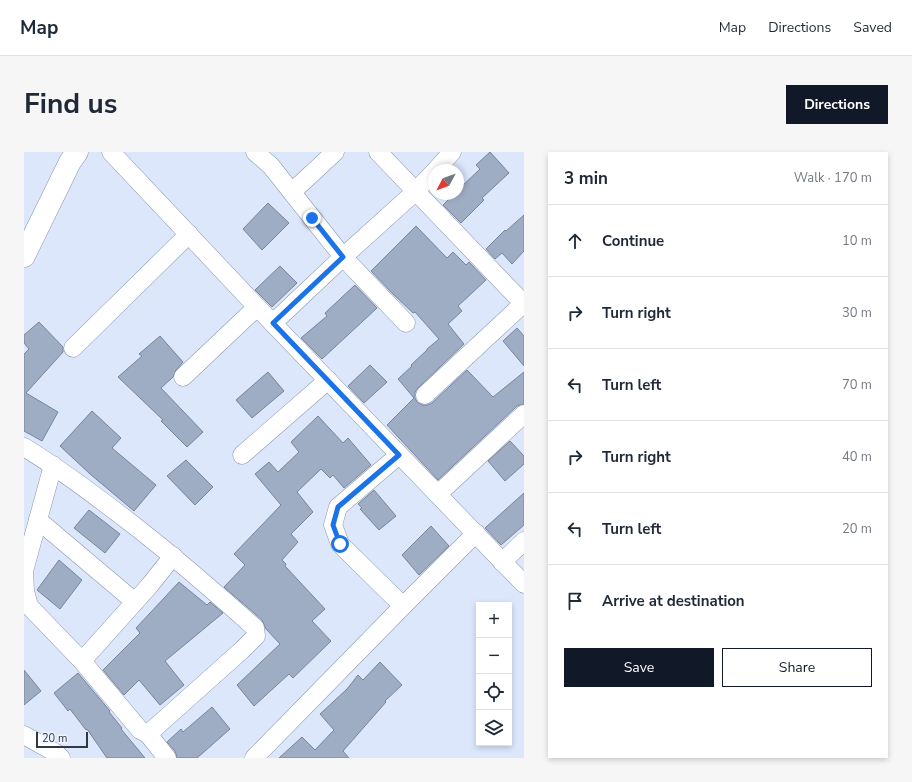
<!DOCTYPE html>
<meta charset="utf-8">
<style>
:root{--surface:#fff;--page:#f6f6f7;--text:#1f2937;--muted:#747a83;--line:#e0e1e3;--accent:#111827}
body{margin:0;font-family:"Nunito Sans",sans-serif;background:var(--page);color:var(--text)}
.controls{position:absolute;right:12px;bottom:12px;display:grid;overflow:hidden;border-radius:0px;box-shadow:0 2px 6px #0003}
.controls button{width:36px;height:36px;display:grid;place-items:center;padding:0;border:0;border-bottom:1px solid var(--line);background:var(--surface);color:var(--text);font:20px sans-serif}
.compass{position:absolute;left:404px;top:12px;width:36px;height:36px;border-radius:50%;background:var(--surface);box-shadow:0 2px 6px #0003;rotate:229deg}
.scale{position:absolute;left:12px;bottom:10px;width:52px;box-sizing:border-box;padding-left:4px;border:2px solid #323842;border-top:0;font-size:11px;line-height:14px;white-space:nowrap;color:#323842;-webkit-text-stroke:3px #eef4ff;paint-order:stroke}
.stop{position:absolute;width:12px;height:12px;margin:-9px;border:3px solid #1a73e8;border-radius:50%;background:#fff}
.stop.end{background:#1a73e8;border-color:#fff;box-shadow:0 1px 4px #0008}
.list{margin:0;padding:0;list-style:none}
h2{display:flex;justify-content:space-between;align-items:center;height:52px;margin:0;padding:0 16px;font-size:17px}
h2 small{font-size:13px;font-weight:400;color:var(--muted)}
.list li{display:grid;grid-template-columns:26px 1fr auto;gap:12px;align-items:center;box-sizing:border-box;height:72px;padding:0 16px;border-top:1px solid var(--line)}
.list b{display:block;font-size:15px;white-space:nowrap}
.list em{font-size:13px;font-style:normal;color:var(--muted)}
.actions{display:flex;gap:8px;padding:12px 16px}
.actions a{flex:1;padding:9px 0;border:1px solid var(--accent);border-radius:0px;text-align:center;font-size:14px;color:var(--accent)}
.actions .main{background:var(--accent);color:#fff}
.icon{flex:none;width:22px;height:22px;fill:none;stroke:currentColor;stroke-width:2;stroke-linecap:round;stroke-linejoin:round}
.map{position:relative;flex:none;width:500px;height:606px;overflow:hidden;border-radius:0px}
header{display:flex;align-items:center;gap:24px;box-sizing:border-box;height:56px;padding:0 20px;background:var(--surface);border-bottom:1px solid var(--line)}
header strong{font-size:19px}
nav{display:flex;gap:22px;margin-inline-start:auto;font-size:14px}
.intro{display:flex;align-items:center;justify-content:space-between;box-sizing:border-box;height:96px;padding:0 24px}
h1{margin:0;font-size:28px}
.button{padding:10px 18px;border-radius:0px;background:var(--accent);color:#fff;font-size:14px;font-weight:700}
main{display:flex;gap:24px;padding:0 24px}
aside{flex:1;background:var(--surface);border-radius:0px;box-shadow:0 2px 6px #0003}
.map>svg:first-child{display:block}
</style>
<header>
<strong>Map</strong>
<nav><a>Map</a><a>Directions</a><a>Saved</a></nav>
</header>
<div class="intro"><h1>Find us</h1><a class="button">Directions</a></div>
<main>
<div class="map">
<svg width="500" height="606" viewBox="0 0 500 606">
<rect width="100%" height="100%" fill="#dce7fc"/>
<g fill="#9eacc4" stroke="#78849b">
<path d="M466 0 485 21 458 46 460 48 437 71 419 53 430 42H434V38L456 17 452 13Z"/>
<path d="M244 51 265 71 238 98 219 77Z"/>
<path d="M500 63V99L488 112 478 101 471 107 462 97 481 78 482 79Z"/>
<path d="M392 74 423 106 429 100 442 113 445 110 462 128 434 154 438 159 424 172 440 192 394 236 391 240V246L393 250 398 253H404L408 251 443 218 469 245 500 220V252L493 254 414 328 363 273 390 246 374 227 388 214 387 213 403 198V197L415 187 391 160 389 161 369 142 347 119Z"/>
<path d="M256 114 273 131 248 155 231 138Z"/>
<path d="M331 133 353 156 298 207 277 186 303 164 301 161Z"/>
<path d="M15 170 39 195V200L2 241 34 260 18 289 0 279V202L5 197 0 191V183Z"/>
<path d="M493 176 500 184V214L479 189Z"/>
<path d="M136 184 159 210 152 218 149 225 137 236 179 280 163 295 137 269 139 268 94 225 118 204 115 202Z"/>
<path d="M346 213 363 230 340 251 324 234Z"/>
<path d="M244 220 260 239 228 266 212 248Z"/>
<path d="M68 259 97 286 88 296 132 333 110 359 66 322 36 294Z"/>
<path d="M294 264 319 291 324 286 347 313 320 336 309 323 306 326 297 317 273 340 289 360 267 382 274 390 258 408 262 412 261 414 301 457 288 469 307 489 269 526 265 522 230 554 213 533 256 492 242 477 238 468 200 435 221 413 210 402 257 353 231 322 245 310 254 320 275 300 267 290Z"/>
<path d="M486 289 500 304V312L481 329 464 309Z"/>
<path d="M162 308 189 335 171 353 143 324Z"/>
<path d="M350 338 372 364 355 378 336 357 338 356 334 352Z"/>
<path d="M500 341V373L477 393 461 376Z"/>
<path d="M65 358 96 382 81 401 50 376Z"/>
<path d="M407 374 425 394 395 423 378 403Z"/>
<path d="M35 408 58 428 36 457 13 438Z"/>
<path d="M155 430 183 453 186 450 199 461 141 509 160 533 136 553 115 528 100 543 79 518 116 481 112 476Z"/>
<path d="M356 510 378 533 361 549 362 550 319 599 325 606H255L278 585 291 598 310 578 296 562 323 537 334 523 339 528Z"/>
<path d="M0 518 17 539 0 553Z"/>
<path d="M54 521 86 559 85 560 98 576 97 577 121 606H83L63 577 62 578 46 557 44 559 30 541Z"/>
<path d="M188 555 206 577 173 606H153L151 599 143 590 157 577 159 580Z"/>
</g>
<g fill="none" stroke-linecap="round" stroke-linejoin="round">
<g stroke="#8a97ae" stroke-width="19">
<g id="minor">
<path d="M87 0 233 155 500 432"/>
<path d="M231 0 247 14 319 105 382 171"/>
<path d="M354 0 499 151"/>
<path d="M412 18 428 0"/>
<path d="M268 40 311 0"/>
<path d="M249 171 319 105 392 39 410 20"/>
<path d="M49 196 165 82"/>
<path d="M159 225 233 155"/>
<path d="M401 243 500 151"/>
<path d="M0 295C39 319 76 347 112 375 153 407 192 441 231 476L232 484 218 498 124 582 116 578 58 509 5 454 1 439 0 419 29 313"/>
<path d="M218 303 304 228"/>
<path d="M414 342 500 262"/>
<path d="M14 368 111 450"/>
<path d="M478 410 500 389"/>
<path d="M379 454 452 381"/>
<path d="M58 509 126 433 149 404"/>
<path d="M124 582 143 606"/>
<path d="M0 583 32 601 37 606"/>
<path d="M230 606 379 454 316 392 309 373 314 355 375 303"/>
</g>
</g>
<g stroke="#8a97ae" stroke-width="23">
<path id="tertiary" d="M0 104 46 10 53 0"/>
</g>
<use href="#minor" stroke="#fff" stroke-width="18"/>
<use href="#tertiary" stroke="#fff" stroke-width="22"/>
</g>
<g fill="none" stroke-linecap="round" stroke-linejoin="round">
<path stroke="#1a73e8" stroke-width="5" d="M288 66 319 105 249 171 375 303 314 355 309 373 316 392"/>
</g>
</svg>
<div class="controls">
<button>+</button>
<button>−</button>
<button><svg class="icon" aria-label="locate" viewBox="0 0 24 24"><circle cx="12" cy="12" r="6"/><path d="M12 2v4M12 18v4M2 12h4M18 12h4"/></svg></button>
<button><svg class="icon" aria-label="layers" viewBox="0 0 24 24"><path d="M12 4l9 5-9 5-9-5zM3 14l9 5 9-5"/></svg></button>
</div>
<svg class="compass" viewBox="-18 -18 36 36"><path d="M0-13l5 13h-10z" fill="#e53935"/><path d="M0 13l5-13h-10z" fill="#747a83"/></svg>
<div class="scale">20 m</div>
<div class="stop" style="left:316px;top:392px"></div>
<div class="stop end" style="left:288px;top:66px"></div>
</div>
<aside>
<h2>3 min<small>Walk · 170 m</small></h2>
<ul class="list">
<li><svg class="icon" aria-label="ahead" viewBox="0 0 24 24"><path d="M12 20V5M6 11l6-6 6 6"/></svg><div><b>Continue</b></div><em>10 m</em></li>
<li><svg class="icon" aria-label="right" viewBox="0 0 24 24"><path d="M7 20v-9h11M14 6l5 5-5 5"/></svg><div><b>Turn right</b></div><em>30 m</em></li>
<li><svg class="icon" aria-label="left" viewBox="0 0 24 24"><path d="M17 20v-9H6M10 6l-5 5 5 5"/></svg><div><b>Turn left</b></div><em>70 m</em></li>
<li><svg class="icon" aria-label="right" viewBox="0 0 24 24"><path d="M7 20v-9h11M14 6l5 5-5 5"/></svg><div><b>Turn right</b></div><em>40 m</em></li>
<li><svg class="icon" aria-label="left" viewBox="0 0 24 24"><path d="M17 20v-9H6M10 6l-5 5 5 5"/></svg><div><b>Turn left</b></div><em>20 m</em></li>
<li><svg class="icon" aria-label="arrive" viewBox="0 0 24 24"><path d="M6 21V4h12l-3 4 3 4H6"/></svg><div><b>Arrive at destination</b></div></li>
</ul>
<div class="actions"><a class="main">Save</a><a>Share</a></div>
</aside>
</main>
